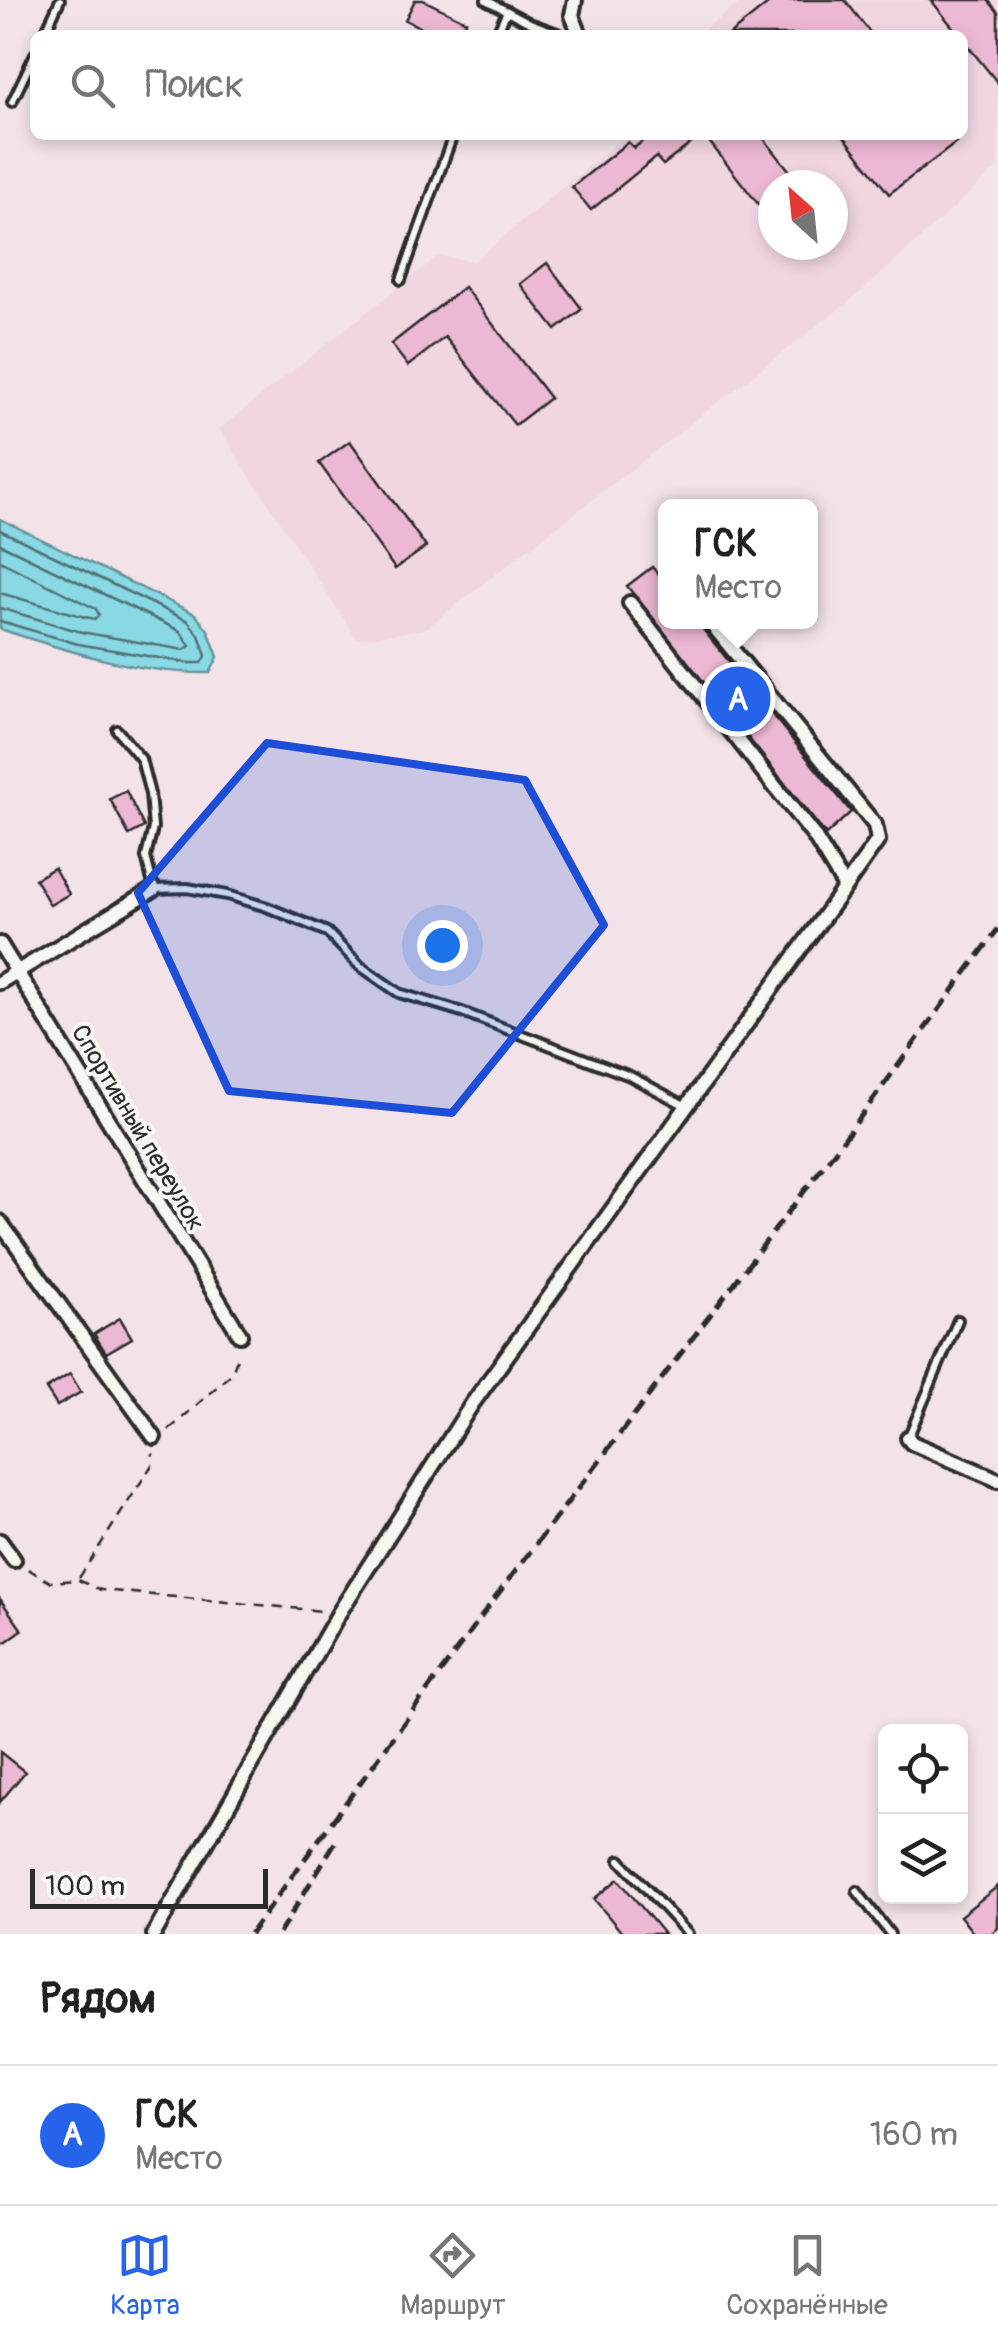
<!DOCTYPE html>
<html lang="ru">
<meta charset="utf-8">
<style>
:root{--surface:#fff;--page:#f6f6f6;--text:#222;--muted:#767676;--line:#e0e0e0;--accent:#2563eb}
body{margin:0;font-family:Pangolin,sans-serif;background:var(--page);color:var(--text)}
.controls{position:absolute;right:30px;bottom:30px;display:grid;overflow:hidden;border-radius:15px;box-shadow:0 5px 15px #0003}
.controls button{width:90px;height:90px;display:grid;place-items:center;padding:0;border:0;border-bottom:2px solid var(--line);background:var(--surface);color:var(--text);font:50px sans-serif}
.compass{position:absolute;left:758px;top:170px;width:90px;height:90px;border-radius:50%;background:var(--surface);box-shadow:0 5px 15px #0003;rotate:333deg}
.scale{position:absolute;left:30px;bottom:25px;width:238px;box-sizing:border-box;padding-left:10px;border:5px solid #2b2b2b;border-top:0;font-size:28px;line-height:35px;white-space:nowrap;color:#2b2b2b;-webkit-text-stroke:8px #f6f6f2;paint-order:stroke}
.you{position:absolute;left:442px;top:945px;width:35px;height:35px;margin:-25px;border:8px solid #fff;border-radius:50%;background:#1a73e8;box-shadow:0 0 0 15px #1a73e833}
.badge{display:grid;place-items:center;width:65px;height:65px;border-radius:50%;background:var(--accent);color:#fff;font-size:32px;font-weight:700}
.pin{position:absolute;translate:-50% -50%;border:5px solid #fff;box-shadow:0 2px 10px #0006}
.popup{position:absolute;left:658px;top:499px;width:160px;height:130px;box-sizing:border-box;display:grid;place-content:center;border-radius:15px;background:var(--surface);filter:drop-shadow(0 2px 8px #0005);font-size:32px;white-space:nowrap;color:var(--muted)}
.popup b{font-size:38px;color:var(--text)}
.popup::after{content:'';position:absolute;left:50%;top:100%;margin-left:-20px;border:20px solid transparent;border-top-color:var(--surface)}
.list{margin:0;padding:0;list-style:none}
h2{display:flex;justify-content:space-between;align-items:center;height:130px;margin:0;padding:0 40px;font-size:42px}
h2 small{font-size:32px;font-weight:400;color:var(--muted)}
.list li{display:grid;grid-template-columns:65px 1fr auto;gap:30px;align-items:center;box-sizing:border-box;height:140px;padding:0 40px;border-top:2px solid var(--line)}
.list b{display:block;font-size:38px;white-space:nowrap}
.list p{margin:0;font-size:32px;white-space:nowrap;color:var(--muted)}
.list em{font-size:32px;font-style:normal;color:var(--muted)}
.icon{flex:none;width:55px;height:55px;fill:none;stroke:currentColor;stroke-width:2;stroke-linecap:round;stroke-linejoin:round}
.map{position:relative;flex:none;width:998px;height:1934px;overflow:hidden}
.search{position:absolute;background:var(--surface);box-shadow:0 5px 15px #0003;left:30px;right:30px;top:30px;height:110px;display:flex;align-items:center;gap:25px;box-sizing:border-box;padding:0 35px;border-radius:15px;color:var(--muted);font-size:38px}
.sheet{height:270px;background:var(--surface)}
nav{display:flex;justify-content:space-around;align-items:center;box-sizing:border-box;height:140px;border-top:2px solid var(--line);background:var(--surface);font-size:28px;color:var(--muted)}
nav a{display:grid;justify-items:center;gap:5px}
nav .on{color:var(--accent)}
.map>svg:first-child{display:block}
</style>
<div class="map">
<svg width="998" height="1934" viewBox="0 0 998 1934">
<rect width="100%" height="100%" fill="#f3e3e9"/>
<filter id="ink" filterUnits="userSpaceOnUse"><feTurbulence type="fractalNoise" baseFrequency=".01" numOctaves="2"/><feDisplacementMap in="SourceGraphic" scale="20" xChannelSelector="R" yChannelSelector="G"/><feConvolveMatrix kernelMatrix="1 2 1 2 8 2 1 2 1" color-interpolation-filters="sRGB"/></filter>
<g filter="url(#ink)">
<path fill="#f1d6e2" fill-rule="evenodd" d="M743 0H998V167L865 289 425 629 357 639 219 429 438 256 474 261 626 135H963V35H697ZM773 185H833V245H773Z"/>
<path fill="#89d9e5" stroke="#63939b" stroke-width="2.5" d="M0 519 195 614 208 630 218 657 210 673C139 674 67 651 0 629Z"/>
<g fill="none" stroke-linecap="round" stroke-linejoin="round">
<g stroke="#517175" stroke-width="2.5">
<path d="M0 530 188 621 199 635 206 656 202 663H188L78 644 0 621"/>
<path d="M0 544 180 631 190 646 184 650 81 632 0 608"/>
<path d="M0 561 96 609 99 615 95 619 85 617 0 593"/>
</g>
</g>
<g fill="#edb8d3" stroke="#2b2b2b" stroke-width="2.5">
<path d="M415 0H423L466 21 459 35H436L405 20Z"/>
<path d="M773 0H845L872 35H729Z"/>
<path d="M931 0H988L998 12V83L963 40V35H959Z"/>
<path d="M650 135H702L663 165 656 157 591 210 572 187 628 142 634 148Z"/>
<path d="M704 135H761L801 185H773V223Z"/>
<path d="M843 135H950L956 143 889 194Z"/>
<path d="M547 263 582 309 556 330 520 284Z"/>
<path d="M464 287 550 398 515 425 445 337 408 366 391 344Z"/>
<path d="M350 441 426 547 395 569 319 463Z"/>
<path d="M652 567 666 583V622H697L851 812 826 835 627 586Z"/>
<path d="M126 791 144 827 129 835 110 799Z"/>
<path d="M54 868 69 894 50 905 35 879Z"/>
<path d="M120 1318 132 1338 106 1353 94 1334Z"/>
<path d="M70 1374 81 1392 57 1406 46 1389Z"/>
<path d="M0 1599 22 1630 0 1646Z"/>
<path d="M0 1752 25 1772 0 1802Z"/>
<path d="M618 1879 664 1934H623L594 1899Z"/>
<path d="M998 1886V1928L991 1934H974L960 1916Z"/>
</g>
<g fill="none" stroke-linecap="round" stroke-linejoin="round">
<g stroke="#2b2b2b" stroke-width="14">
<g id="service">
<path d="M486 0 530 23 563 35"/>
<path d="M44 35 60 0"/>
<path d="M496 35 507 11"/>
<path d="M12 102 35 54"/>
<path d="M401 280 453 135"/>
<path d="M117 730 141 759 150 794 153 828 146 857 154 889 187 888 227 895 267 907 327 932 360 966 399 993 462 1012 630 1076 686 1106"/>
<path d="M908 1438 958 1320"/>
<path d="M620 1860 688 1934"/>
<path d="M857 1891 890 1934"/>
</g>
</g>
<g stroke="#2b2b2b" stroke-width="20">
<g id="minor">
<path d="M575 0 572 15 580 35"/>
<path d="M710 622 875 825 878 840 845 887"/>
<path d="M0 944 240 1335"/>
<path d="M0 982 154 889"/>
<path d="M0 1222 154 1437"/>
<path d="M908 1438 912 1443 998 1480"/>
<path d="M0 1541 14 1560"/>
<path d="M154 1934 339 1613 472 1404 845 887 814 836 630 603"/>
</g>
</g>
<g stroke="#2b2b2b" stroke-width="2.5" stroke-dasharray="10 8" stroke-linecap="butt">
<path d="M169 1430 232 1373 239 1352"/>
<path d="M28 1569 50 1582 78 1580 101 1590 323 1611"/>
<path d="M79 1578 152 1465 153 1453"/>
</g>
<use href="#service" stroke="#f6f6f2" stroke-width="6"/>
<use href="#minor" stroke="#f6f6f2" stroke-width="12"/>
<g stroke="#2b2b2b" stroke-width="5" stroke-dasharray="15 8" stroke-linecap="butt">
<path d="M250 1934 492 1602 853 1127 998 929"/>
<path d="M279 1934 339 1836"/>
</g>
</g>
</g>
<path fill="#1d4ed8" fill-opacity="0.2" stroke="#1d4ed8" stroke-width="8" stroke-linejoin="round" d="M267 743 525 780 604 925 452 1113 229 1091 138 893Z"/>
<g text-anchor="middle" stroke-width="8" stroke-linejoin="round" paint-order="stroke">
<g font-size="25" fill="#2b2b2b" stroke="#f6f6f2">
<text transform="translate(139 1127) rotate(59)" y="9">Спортивный переулок</text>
</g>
</g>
</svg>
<div class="controls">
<button><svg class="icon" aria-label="locate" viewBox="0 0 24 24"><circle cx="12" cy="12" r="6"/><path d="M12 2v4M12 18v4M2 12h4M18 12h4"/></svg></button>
<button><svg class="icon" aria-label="layers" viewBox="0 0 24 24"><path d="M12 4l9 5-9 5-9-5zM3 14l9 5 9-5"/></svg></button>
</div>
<svg class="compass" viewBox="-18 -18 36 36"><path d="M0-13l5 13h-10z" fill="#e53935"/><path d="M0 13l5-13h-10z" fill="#767676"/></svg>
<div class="scale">100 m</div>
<div class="you"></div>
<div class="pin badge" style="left:738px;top:699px">A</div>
<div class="popup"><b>ГСК</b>Место</div>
<div class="search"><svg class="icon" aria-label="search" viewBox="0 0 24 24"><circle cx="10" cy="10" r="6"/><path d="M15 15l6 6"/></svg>Поиск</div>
</div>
<section class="sheet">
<h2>Рядом<small></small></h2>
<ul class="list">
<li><span class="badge">A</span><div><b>ГСК</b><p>Место</p></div><em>160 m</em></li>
</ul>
</section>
<nav>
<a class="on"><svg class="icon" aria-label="map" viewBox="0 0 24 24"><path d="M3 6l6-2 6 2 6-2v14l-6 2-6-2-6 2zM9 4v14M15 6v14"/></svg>Карта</a>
<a><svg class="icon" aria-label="directions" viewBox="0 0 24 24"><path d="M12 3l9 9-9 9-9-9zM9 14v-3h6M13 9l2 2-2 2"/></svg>Маршрут</a>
<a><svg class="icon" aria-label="saved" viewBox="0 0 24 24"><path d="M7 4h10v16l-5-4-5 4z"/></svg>Сохранённые</a>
</nav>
